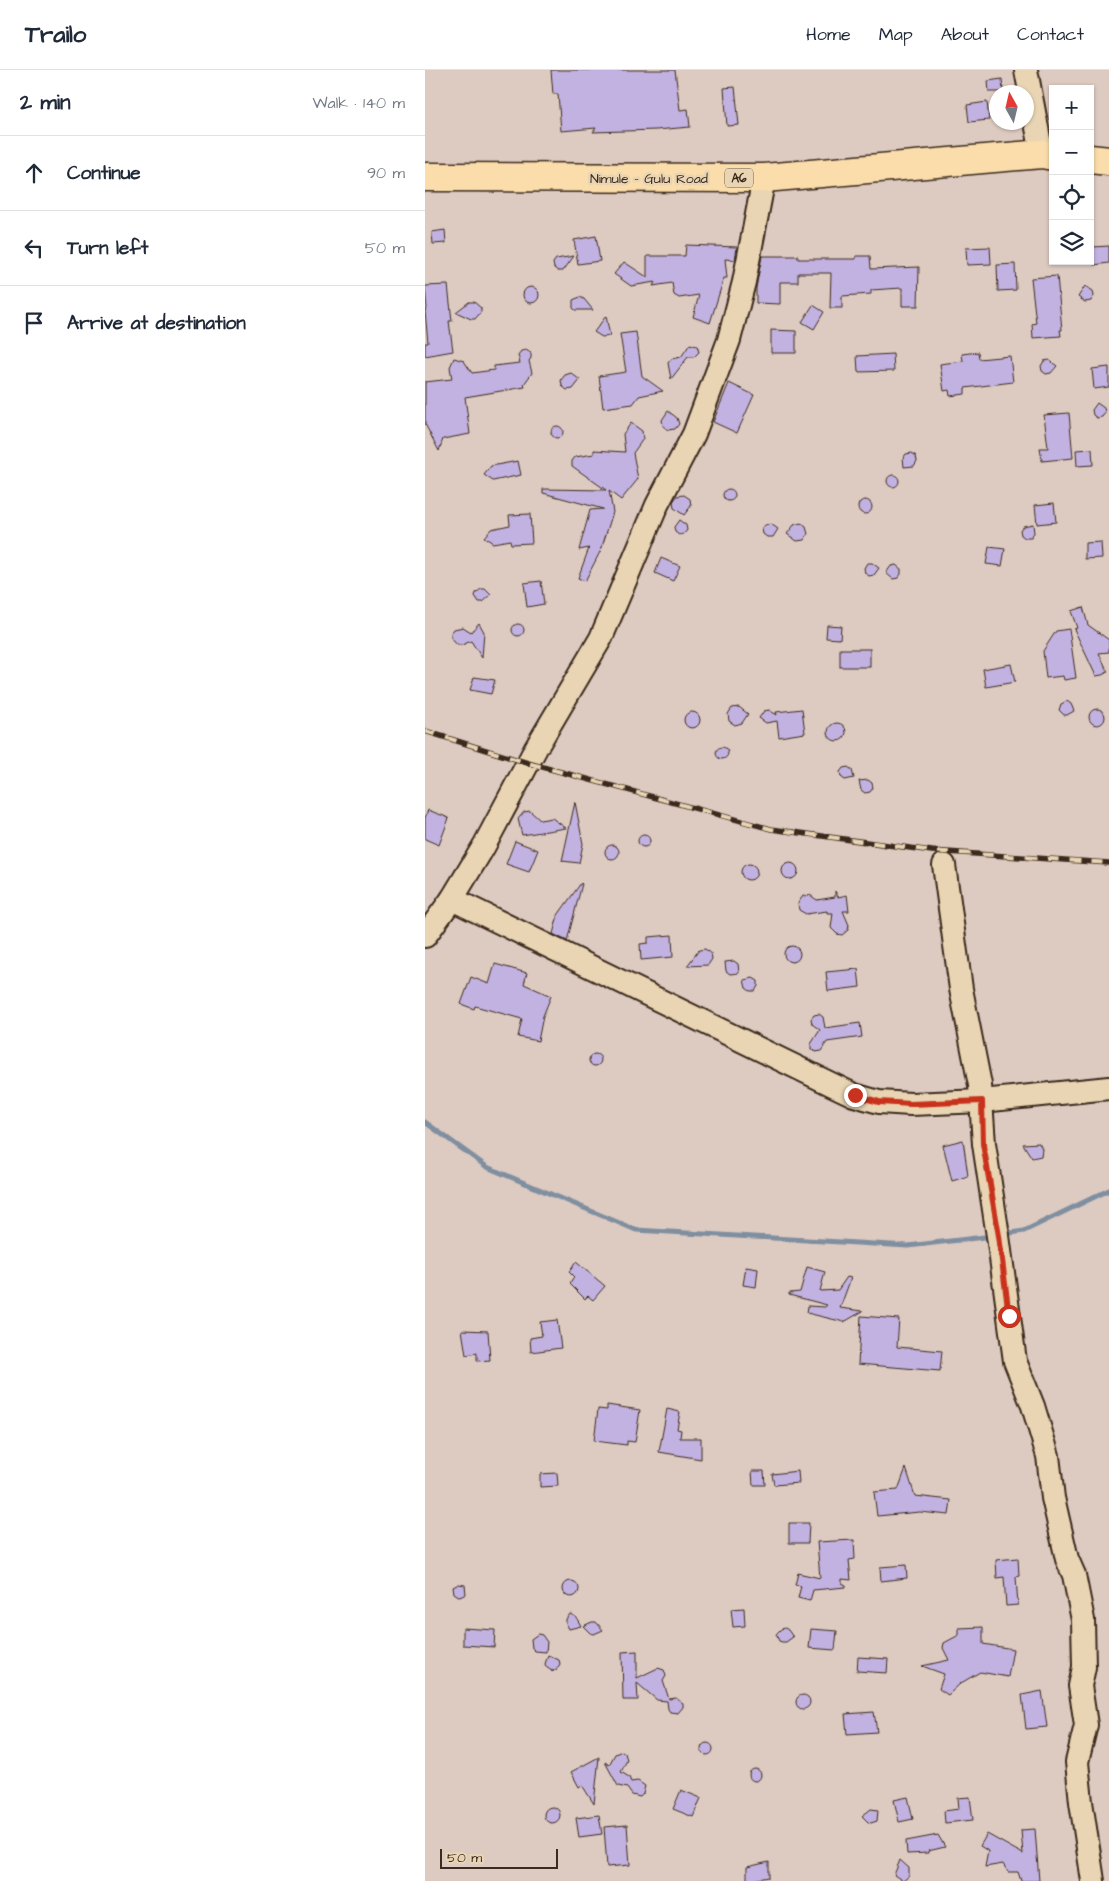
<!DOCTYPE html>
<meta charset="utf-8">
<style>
:root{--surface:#fff;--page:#f2f2f3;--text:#1f2937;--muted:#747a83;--line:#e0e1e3}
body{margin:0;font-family:"Architects Daughter",sans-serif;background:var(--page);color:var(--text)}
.controls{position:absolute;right:15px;top:15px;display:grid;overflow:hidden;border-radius:0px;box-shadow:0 1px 4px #0004}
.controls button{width:45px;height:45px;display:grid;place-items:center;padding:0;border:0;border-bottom:1px solid var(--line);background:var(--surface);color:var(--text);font:25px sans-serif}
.compass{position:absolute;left:564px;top:15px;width:45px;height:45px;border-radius:50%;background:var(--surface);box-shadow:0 1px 4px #0004;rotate:352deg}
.scale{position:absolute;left:15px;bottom:12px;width:118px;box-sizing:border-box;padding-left:5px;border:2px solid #3b2a1e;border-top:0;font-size:14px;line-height:18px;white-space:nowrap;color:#3b2a1e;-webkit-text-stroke:4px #e9d5b3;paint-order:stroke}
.stop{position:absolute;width:15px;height:15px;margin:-11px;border:4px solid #c8321e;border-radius:50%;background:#fff}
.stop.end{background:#c8321e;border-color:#fff;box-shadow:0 1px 5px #0008}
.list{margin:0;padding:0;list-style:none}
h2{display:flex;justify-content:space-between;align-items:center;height:65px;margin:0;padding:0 20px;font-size:21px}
h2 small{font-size:16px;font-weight:400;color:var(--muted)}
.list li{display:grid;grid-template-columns:32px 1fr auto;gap:15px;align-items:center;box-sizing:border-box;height:75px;padding:0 20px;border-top:1px solid var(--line)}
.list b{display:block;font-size:19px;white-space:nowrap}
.list em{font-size:16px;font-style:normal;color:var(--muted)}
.icon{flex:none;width:28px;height:28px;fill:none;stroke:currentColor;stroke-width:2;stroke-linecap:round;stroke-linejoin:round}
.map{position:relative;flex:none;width:684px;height:1811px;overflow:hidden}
header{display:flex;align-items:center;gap:30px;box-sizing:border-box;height:70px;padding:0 25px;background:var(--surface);border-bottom:1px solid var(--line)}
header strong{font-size:24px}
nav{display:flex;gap:28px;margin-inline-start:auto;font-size:18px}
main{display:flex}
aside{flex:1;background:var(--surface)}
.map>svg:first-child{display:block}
</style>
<header>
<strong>Trailo</strong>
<nav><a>Home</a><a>Map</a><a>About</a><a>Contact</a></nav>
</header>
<main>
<aside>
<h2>2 min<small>Walk · 140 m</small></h2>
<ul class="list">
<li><svg class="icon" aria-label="ahead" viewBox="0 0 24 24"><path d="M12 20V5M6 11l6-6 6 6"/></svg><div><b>Continue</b></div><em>90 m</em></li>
<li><svg class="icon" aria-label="left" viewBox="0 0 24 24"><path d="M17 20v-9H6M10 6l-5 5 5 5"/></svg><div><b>Turn left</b></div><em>50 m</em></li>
<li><svg class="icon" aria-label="arrive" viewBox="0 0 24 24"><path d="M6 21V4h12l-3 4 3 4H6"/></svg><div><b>Arrive at destination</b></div></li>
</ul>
</aside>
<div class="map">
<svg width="684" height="1811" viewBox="0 0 684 1811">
<rect width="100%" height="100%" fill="#ddcac1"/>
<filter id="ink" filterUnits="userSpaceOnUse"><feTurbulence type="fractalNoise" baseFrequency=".02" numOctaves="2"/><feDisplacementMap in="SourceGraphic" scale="10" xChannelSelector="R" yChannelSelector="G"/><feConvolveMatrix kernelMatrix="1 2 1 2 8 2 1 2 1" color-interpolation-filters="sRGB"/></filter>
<g filter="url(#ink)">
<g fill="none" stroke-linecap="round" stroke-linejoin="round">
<g stroke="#7f8fa0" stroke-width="5">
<path d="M0 1052 62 1097 211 1160 483 1176 568 1166"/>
<path d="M579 1164 599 1161 684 1120"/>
</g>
</g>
<g fill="#c2b2e2" stroke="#3b2a1e">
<path d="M126 0H250L255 40 263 39 265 57 231 60 168 62 171 58 136 61 133 24H128Z"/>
<path d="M577 9 578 22H564L563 11Z"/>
<path d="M310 17 314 55 302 56 299 18Z"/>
<path d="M562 32 564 50 544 52 542 35Z"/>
<path d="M20 160 21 173 8 174 7 162Z"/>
<path d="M171 166 175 191 153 194 149 170Z"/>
<path d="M261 175 312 177 310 190 300 189 302 208H299L285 253 268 247 274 225 254 228 249 225 247 213 228 216 230 212 206 216 189 204 199 192 222 207V186H260Z"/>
<path d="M684 176V193L669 195 668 177Z"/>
<path d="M565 177 566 194 542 195 541 178Z"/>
<path d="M149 186 138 201H133L129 198 128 193 131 189Z"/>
<path d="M337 186H373V189H431V186H445L446 199 494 197 493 236H477V218L446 220V224L417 226V238H405L406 203H373V212H355V234L331 233V218Z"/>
<path d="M590 194 591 220 573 221 572 195Z"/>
<path d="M632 206 637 260H635L636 266 608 268 607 254 611 253 606 208Z"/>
<path d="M23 215 27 251H24L28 281 0 286V273H3L0 241 2 239 0 216Z"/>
<path d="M660 216 668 221 669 226 666 231 660 232 653 227Z"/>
<circle cx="106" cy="225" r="8"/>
<path d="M155 227 159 229 168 240H150L148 238V230Z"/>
<path d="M44 232H49L56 238V242L50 249H46L31 242Z"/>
<path d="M388 235 399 242 389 259 377 252Z"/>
<path d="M181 246 185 266 177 267 169 262Z"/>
<path d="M346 260 371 261V283H346Z"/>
<path d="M211 262 217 306 238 321 214 326 208 334 178 338 174 306 201 302 195 264Z"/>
<path d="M265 274 272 276 274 282 269 287H263L246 309 243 293 246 289 256 287Z"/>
<path d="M101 280 106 283V288L104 291 107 303 99 314 100 317 40 327 45 364 18 369 14 381 0 354V312L27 309 25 297 29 288 39 291 47 303 69 300V296L95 293 93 285 96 281Z"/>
<path d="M553 282 554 289 585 286 588 312 540 318V324L525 326 524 320 519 321 515 294 538 291 537 284Z"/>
<path d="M468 284 469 301 433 302 432 286Z"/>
<path d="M624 290 632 296 626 303 621 304 617 301 616 296 619 291Z"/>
<path d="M684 297V317L669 319 667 299Z"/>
<path d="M146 303 155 310 148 319 142 320 137 316 136 310 140 305Z"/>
<path d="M304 313 329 325 312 363 288 352Z"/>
<path d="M672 333 679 338 680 343 677 347 672 348 668 345 667 340Z"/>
<path d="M243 341 252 348 254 354 250 359 243 360 238 356 237 350Z"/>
<path d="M644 343 648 388 617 391 615 378H623L619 345Z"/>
<path d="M206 353 217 361 218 369 208 383 213 409 196 430 184 421 188 442 176 480 160 511 153 508 164 478 154 480 165 440 178 439 118 423V419L181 420 147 396V391L150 387 169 384V380L200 382 198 364Z"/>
<circle cx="132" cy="362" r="6"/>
<path d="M667 379 668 395 652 396 651 380Z"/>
<path d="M487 383 491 386 492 391 489 396 479 397 478 388 481 384Z"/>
<path d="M93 391 96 405 68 411 59 405 66 396Z"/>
<circle cx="468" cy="411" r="6"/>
<circle cx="304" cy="425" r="6"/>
<path d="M259 425 265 429 266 436 259 445 249 438 248 432 252 426Z"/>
<circle cx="440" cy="437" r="7"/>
<path d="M629 433 631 452 612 454 610 435Z"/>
<path d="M105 444 107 473 86 474 85 470 68 473 59 467 66 459 85 455 84 445Z"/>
<path d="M254 450 261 455 262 460 259 464 254 465 250 462 249 457Z"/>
<path d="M376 453 381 457 383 464 379 470 372 471 362 464 369 455Z"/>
<path d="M346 454 353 459 348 467H342L338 464 337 459 340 455Z"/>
<path d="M608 454 609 463 606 468H600L596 465 595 460 598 456Z"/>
<path d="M676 472 677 488 660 489V473Z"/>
<path d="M564 477 580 479 577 496 561 494Z"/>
<path d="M236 488 255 496 248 511 230 503Z"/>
<path d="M442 493H447L454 498 449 505 444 506 440 503 439 498Z"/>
<path d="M471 495 476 499V504L473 508 468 509 461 503 466 496Z"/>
<path d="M116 511 119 534 102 537 99 513Z"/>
<path d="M56 519H60L66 525 58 532H54L50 526 51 523Z"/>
<path d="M658 537 663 555 684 570V582L674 583 683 602 677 605 671 606 649 559 652 558 646 541Z"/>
<path d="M54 553 59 562 57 588 46 571 37 575H32L26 568V563L29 559 38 557 46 562Z"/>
<circle cx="93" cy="560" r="6"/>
<path d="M402 555 416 556 415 569 401 568Z"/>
<path d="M644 559 651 608 639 610 638 606 621 608 618 581 631 561Z"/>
<rect x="415" y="579" width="30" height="18"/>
<path d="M586 594 590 612 561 617 558 599Z"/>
<path d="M49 607 70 610 66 624 45 620Z"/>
<path d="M642 631 646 634 649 641 642 645H639L634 640 636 634Z"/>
<path d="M314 637 323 644 317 653 310 655 304 651 303 644 307 638Z"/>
<path d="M377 639 380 663 354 667 352 651 341 653 334 648 339 641 344 640 352 645 351 642Z"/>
<circle cx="672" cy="647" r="8"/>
<circle cx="267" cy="650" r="8"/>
<circle cx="412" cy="662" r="9"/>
<circle cx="297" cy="683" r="6"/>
<path d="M423 697 427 700 429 708 420 710 416 707 415 702 418 698Z"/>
<path d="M443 710 447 713 448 718 445 722 440 723 436 720 434 711Z"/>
<path d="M150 732 158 774 154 793 137 791Z"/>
<path d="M3 740 24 748 14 775 0 769V748Z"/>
<path d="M105 741 115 750 127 748 141 758 97 765 93 749 99 742Z"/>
<circle cx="219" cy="771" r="6"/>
<path d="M90 771 113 780 104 802 81 794Z"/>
<circle cx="187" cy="782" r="7"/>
<circle cx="365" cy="801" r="8"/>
<circle cx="324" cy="802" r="8"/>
<path d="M156 813 157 814 142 871 128 864 133 845Z"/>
<path d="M410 821 413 827 422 825 424 841H418L424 855 423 860 417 865 412 864 406 858 408 843H402V841L381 844 374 840 373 833 378 826 385 825 392 830 410 827Z"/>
<path d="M247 865 248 887 216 890 215 874 223 873V867Z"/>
<circle cx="367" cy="884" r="8"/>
<path d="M280 879 286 883 287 889 283 895 262 896 274 880Z"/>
<path d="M309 891 313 894 314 903 305 904 301 901 300 892Z"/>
<path d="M70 894 102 903 99 914 126 926 118 946 113 971 93 967 97 949 50 936 49 939 36 934 46 907 64 914Z"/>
<path d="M433 899 435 917 403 921 401 902Z"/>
<path d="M328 908 333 911V916L330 921H325L321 918 319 910Z"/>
<path d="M394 944 398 947 400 958 435 953 437 967 402 972 396 981 391 982 386 979V974L395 960 387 954 386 949 389 945Z"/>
<circle cx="170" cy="990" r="6"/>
<path d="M538 1070 543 1106 527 1111 518 1075Z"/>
<path d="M614 1073 617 1079 616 1086 607 1088 598 1074Z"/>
<path d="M151 1192 180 1216 168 1230 163 1226 160 1229 145 1214 149 1207 144 1202Z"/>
<path d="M321 1197 333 1199 331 1217 318 1215Z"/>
<path d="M382 1197 400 1202 395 1221 413 1220 422 1207 426 1208 415 1238 438 1241 419 1252 382 1243 383 1236 400 1237 402 1235 364 1225V1223L375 1222Z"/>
<path d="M436 1246 474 1249 472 1277 517 1281 515 1301 433 1294Z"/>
<path d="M132 1250 136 1278 106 1282 105 1268 117 1266 115 1252Z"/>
<path d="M37 1260 63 1261 65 1290 52 1291V1283L41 1285Z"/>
<path d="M182 1335 215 1340 210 1372 202 1371V1375L169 1371 173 1339 182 1340Z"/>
<path d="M242 1339 255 1342 252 1359 256 1360 255 1368H276V1389L234 1382Z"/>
<path d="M481 1398 490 1426 526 1430 524 1445 495 1442 452 1446 449 1422 473 1420Z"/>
<path d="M327 1401H339L340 1415H328Z"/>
<path d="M373 1401 374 1413 349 1415 347 1404Z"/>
<path d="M132 1403 133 1416 115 1417V1404Z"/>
<path d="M364 1453H384L383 1473H364Z"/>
<path d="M429 1470 430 1489 424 1490 426 1510 417 1509V1513L421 1515V1517L388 1520 385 1531 373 1528 376 1516 370 1515 373 1503 395 1508 392 1472Z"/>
<path d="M593 1488 594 1506 591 1507 593 1535 581 1536 579 1507 572 1508 571 1490Z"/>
<path d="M481 1495 482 1508 456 1511 455 1497Z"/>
<circle cx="146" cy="1519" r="8"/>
<path d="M34 1514 40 1515 41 1524 35 1527 29 1523 28 1517Z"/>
<path d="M319 1538 320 1556 308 1557 306 1539Z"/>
<path d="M145 1544 151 1547 156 1556 144 1559 141 1553V1549Z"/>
<path d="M167 1552H171L178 1560 169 1564 165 1563 158 1556Z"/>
<path d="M558 1557V1574L588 1579 583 1607 555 1602 536 1613 523 1625 514 1619 519 1604 497 1596 524 1590 518 1578 519 1573 534 1565V1558Z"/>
<path d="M38 1558 70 1560 69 1577 38 1575Z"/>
<path d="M360 1558 363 1560 368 1567 361 1572H357L354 1571 351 1564 356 1559Z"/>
<path d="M386 1559 412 1561 410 1580 384 1578Z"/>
<path d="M113 1564 117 1565 122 1572 121 1582 110 1581 107 1578 106 1569Z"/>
<path d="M212 1581V1608L233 1598 239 1600 241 1606 238 1611 244 1629 251 1628 258 1633V1637L253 1643 245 1642 243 1639 242 1631 232 1630 212 1613 213 1630H198L197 1582Z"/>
<path d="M123 1585 134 1590 135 1594 131 1600 127 1601 121 1597 120 1594Z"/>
<path d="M433 1587 463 1589 462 1603 432 1601Z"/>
<path d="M617 1621 622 1657 601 1659 597 1625Z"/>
<circle cx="378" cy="1632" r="7"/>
<path d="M449 1642 452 1662 422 1664 420 1644Z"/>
<circle cx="282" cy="1679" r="6"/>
<path d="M197 1681 200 1683 202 1690 196 1702 204 1707 206 1712 213 1711 220 1716 218 1724 215 1727 207 1725 202 1718 193 1716 180 1692 184 1695 190 1684Z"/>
<path d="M174 1687 169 1734 157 1715 154 1717 146 1702Z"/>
<circle cx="330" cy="1705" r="6"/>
<path d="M256 1720 276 1728 268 1747 248 1739Z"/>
<path d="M483 1727 488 1749 474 1752 469 1730Z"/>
<path d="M545 1727 548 1750 520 1753 519 1741 534 1739 533 1728Z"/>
<circle cx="127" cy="1745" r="8"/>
<path d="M446 1739 453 1740 452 1751 446 1753 443 1752 437 1746Z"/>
<path d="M174 1745 177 1764 154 1767 151 1748Z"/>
<path d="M202 1755 205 1795 182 1797 179 1757Z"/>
<path d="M610 1759 614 1811H596L593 1802H583L578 1794 560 1797 563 1781 555 1776 562 1764 598 1784 596 1760Z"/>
<path d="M513 1765 520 1777 503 1781V1783L482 1784 481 1771Z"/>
<path d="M475 1790 484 1798V1806L478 1811 469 1805Z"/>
<path d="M344 1792V1807L322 1811V1797Z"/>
</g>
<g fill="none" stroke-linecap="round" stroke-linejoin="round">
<g stroke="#3b2a1e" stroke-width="26">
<g id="minor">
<path d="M601 0 617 84"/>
<path d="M519 795 536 919 555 1015 559 1074 573 1166 590 1291 608 1336 623 1386 628 1428 642 1489 649 1505 658 1550 659 1597 655 1616 661 1655 652 1692 656 1732 668 1811"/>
<path d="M27 829 408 1015 429 1025 454 1032 486 1034 557 1031 684 1018"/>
<path d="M0 866 27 829 59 776 111 678 176 568 232 435 269 364 304 270 319 212 339 108"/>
</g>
</g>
<g stroke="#3b2a1e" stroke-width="31">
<g id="major">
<path d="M665 89 684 91"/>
<path d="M0 107 339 108 617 84 628 86"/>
</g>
</g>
<use href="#minor" stroke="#e9d5b3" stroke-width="22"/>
<use href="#major" stroke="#faddab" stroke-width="28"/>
<g stroke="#3b2a1e" stroke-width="5.5">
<path id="rail" d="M0 661 103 693 346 759 507 781 684 793"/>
</g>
<use href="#rail" stroke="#e9d5b3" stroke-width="4" stroke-dasharray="11" stroke-linecap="butt"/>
</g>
</g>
<g fill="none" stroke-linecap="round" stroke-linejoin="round" filter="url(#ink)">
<path stroke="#c8321e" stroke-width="6" d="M430 1025 454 1032 486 1034 557 1031 558 1074 574 1166 584 1246"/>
</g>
<g text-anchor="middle" stroke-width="5" stroke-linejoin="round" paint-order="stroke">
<rect fill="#e9d5b3" stroke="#6f5d4b" stroke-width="1" x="300" y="98.5" width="28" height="19" rx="4"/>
<g font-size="12" font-weight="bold" fill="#3b2a1e">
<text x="314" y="112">A6</text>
</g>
<g font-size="14" fill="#3b2a1e" stroke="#e9d5b3">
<text x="224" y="113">Nimule - Gulu Road</text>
</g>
</g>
</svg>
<div class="controls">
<button>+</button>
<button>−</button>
<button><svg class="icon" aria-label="locate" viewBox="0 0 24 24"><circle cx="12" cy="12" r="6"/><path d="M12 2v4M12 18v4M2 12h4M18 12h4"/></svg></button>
<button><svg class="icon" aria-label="layers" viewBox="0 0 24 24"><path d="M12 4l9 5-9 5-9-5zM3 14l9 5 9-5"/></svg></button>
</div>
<svg class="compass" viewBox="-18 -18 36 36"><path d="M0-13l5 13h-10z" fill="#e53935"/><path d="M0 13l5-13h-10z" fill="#747a83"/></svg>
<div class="scale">50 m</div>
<div class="stop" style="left:584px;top:1246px"></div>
<div class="stop end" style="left:430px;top:1025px"></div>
</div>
</main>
